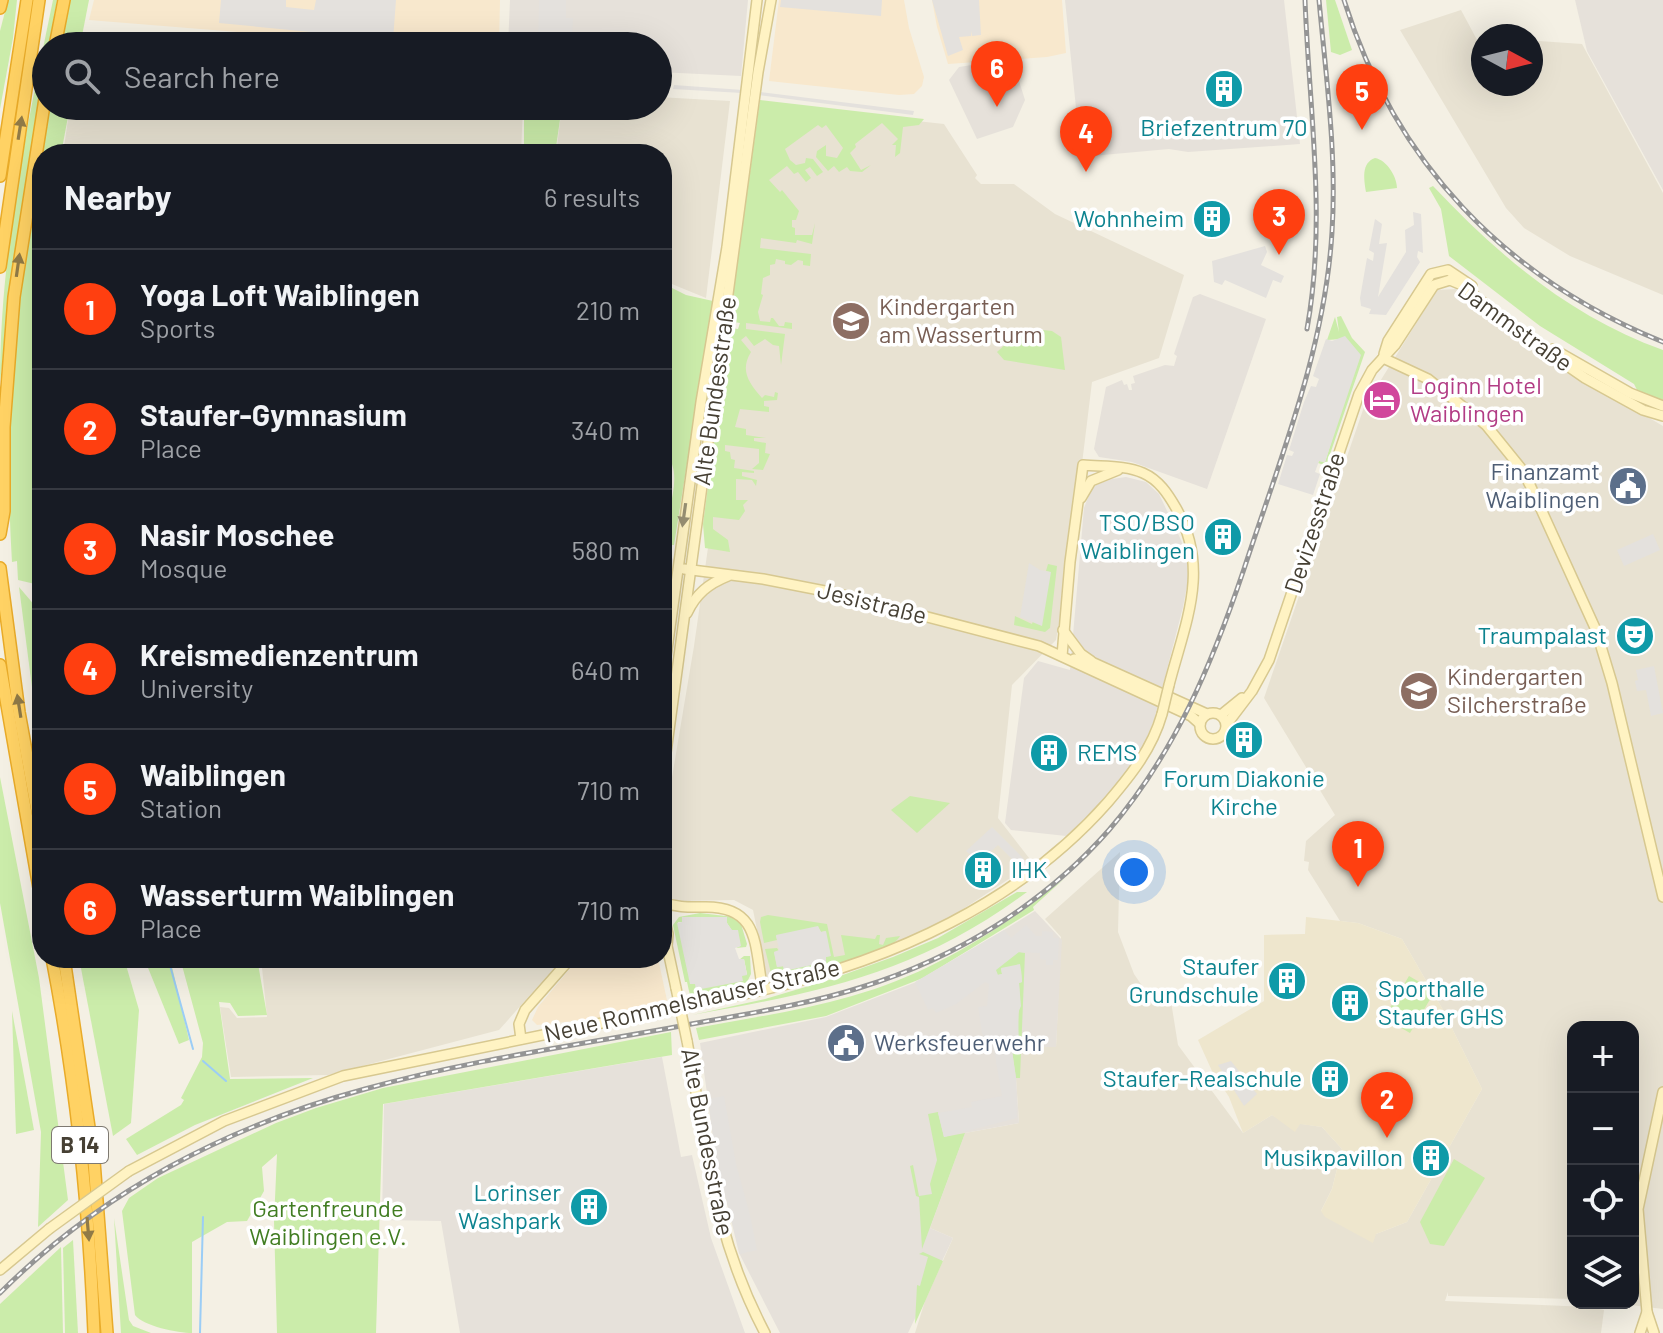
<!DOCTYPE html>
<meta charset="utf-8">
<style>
:root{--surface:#171b24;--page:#20242c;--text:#f1f3f6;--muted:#9ea1a6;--line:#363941;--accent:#ff3f10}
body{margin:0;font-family:Barlow,sans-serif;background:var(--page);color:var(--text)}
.controls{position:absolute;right:24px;bottom:24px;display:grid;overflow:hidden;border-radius:16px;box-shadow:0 8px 32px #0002}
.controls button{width:72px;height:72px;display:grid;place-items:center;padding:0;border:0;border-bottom:2px solid var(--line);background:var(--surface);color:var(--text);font:40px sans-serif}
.compass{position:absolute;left:1471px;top:24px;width:72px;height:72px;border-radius:50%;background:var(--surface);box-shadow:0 8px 32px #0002;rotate:97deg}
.you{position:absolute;left:1134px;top:872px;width:28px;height:28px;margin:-20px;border:6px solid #fff;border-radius:50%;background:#1a73e8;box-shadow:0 0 0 12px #1a73e833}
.badge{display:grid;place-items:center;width:52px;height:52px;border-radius:50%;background:var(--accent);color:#fff;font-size:26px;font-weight:700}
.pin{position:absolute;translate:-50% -66px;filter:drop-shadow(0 2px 4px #0008)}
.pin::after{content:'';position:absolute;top:42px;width:28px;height:24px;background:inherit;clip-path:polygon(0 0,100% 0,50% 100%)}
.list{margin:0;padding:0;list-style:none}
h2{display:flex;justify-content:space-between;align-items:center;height:104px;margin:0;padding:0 32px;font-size:34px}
h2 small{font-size:26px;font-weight:400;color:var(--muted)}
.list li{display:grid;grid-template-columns:52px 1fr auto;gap:24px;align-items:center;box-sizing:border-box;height:120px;padding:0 32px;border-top:2px solid var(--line)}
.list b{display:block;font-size:30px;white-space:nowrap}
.list p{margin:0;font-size:26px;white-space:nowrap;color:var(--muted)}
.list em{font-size:26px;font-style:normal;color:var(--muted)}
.icon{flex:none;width:44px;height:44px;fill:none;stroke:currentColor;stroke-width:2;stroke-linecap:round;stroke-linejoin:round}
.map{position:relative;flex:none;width:1663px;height:1333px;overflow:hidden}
.search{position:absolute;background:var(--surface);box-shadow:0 8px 32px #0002;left:32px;top:32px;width:640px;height:88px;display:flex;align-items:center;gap:20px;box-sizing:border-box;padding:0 28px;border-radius:44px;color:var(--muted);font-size:30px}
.panel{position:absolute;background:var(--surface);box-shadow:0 8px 32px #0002;left:32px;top:144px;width:640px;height:824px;border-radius:32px}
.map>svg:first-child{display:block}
</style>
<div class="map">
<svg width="1663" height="1333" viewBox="0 0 1663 1333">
<rect width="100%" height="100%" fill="#f4f0e4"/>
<g fill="#e8e2d2">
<path d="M1461 10 1483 51V84H1531V44L1539 41 1582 44 1663 193V295L1570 256 1524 228 1506 208 1400 30Z"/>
<path d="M658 97 730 101 706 298 662 280V154H556L562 106H658Z"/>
<path d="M771 105 944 124 977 175 975 178 981 184H1014L1055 214 1184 275 1159 358 1092 382 1070 562 1056 640 1012 685 998 818 1033 863 951 917 878 953 768 984 753 910 734 900 678 901 663 897 662 837 694 646Z"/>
<path d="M70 106H523L521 154H63Z"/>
<path d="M1456 289 1548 359 1663 426V1309L1614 1303H1633V1027H1573V1299L1448 1296V1292L1445 1301 1589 1307 1604 1310 1601 1333H915L925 1301 953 1238 930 1228 965 1133 1019 1123 1016 1078 1022 1046 1056 1047 1061 937 1045 919 1120 852 1118 932 1134 974 1145 990 1169 989 1178 1045 1243 1133 1272 1115 1283 1121 1322 1127 1342 1149 1332 1189 1321 1211 1376 1234 1407 1222 1482 1089 1443 1010 1402 939 1358 923 1340 921 1308 870 1309 862 1304 861 1306 841 1335 815 1264 698 1364 407 1437 290Z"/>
<path d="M662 548 674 560 662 665Z"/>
<path d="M261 958H563L499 1030 328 1075 231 1077 220 1007 229 1008 237 1018 267 1017Z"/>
</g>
<g fill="#f8e8cd">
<path d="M94 0H500L499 46H408L89 20Z"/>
<path d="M779 0H904L909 28 924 77 922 86 914 94 899 95 769 81Z"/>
<path d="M932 0H1062L1066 53 1047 57 948 64 937 27Z"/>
<path d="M579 958H658L668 1005 593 1019 537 1025 532 1020 538 1007Z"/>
</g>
<g fill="#e6e1da">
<path d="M510 0H748L741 76 658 72V46H508Z"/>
<path d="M1065 0H1284L1300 144 1188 152 1169 149 1081 157Z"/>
<path d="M1575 0H1663V190L1587 51Z"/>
<path d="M985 63 1014 65 1025 100 1013 127 977 139 949 80 959 67Z"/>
<path d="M1200 294 1266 319 1207 489 1132 462 1099 457 1094 449 1106 387 1122 380 1124 385 1127 384 1129 390H1132L1131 384 1135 383 1133 376 1165 365 1174 366 1177 356 1174 354 1193 297Z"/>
<path d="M1126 477 1146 482 1159 494 1181 540 1187 558 1188 580 1183 607 1154 720 1144 744 1127 772 1096 808 1066 836 1011 830 1005 823 1024 678 1038 661 1070 670 1084 508 1091 490 1096 485 1112 479Z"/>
<path d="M1035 911 1062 940 1056 1047H1022L1016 1078 1019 1123 965 1133 930 1228 953 1238 908 1333H780L739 1253 716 1158 700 1043 826 1017 924 979Z"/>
<path d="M662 1057 681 1157 692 1155 711 1238 745 1333H460L441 1221 382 1220 384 1104Z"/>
</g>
<g fill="#eee6cd">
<path d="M1428 673 1433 705 1410 709 1404 677Z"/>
<path d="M1306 917 1358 923 1402 939 1443 1010 1482 1089 1407 1222 1376 1234 1373 1243 1325 1217 1321 1211 1332 1189 1342 1149 1322 1127 1300 1124 1295 1132 1272 1115 1243 1133 1229 1097 1212 1071 1198 1040 1264 1001V935L1305 934Z"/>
</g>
<g fill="#cbecaa">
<path d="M8 0H17L13 38 0 109V31Z"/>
<path d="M53 0H57L49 46H46V64L20 218 0 382C0 253 27 126 53 0Z"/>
<path d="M70 0H89L80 46H60Z"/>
<path d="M1326 0H1335L1352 50 1340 55 1331 52Z"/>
<path d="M760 100 924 119 919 125 903 127 900 153 895 157 896 145H892L898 139 882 123 855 144 856 147 850 153 861 170 871 165 862 172 850 171 847 167 839 172 834 166 828 171 816 157 817 151 826 145V156L837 158 843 148 826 125 822 128 818 125 785 149 790 160 796 165 805 163 806 158 813 159 823 172 817 176 810 167 805 170 811 178 806 182 798 172 794 174 787 166 769 180 780 192 782 190 799 211 796 220H792V227L795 228V235H812L815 223 812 244 797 240 796 243 761 238 760 248 811 254 810 266 803 265V261L798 260 791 265 785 264V261L776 259 775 264 770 265V275L763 278 761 294 763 295 758 312 760 321 770 322 771 318H773L779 326H784L785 322 792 323V329L746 323V329L785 334 781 365 779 346 773 345 765 339 754 346 746 336 741 340 751 352C740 370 748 382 762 398L765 395 774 397 775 392 778 393 777 400 764 401V406L769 407V412L740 409 735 427 746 429V435L766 438H754V441L766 443 765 453 770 454 763 470 752 469 759 463V449L725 445V451L730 452 731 459 735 460 734 468 754 471V473L742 472V476L757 480 756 486 752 480 736 479V500H748L743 505 745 511 739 520 713 517V529L728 540 730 552 705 548 703 524 729 328 738 329 740 323 729 321Z"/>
<path d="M49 106H70L61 154H42V270L35 314V447L42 523V577L35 584 18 580 17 561 12 562C7 479 7 395 17 312 25 243 38 174 49 106Z"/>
<path d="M524 106H562L555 154H524Z"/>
<path d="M1375 158C1387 160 1397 177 1397 188L1366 192C1364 179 1361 163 1375 158Z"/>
<path d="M1433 186C1499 256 1571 317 1663 350V401L1638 392 1634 384 1540 326 1449 256 1441 209 1429 188Z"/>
<path d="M662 283 686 295 713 301 674 545H670C660 521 681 490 672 464 670 459 665 452 662 447Z"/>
<path d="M1341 316 1352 338 1365 352 1327 463 1324 465 1318 463 1319 461 1325 462 1340 414 1342 339 1327 340 1335 317 1339 332 1337 317Z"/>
<path d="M1034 329 1052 331 1061 337 1065 370 1004 360 997 352 1021 330Z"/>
<path d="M1048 564 1057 566 1050 628 1045 632 1014 625 1015 616 1032 624 1050 572 1046 571Z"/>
<path d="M19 587 42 614V762L40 749Z"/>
<path d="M0 777 39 978 68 1200 38 1227 41 1132 0 903Z"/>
<path d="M910 796 950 803 917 833 891 810Z"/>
<path d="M1065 878 1033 907 1034 910 923 978 826 1016 699 1040 696 1028C748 1018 801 1011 852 996 933 973 1000 930 1065 878Z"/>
<path d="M1017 892H1027C918 973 822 992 692 1015L765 999 829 980 893 957 938 938Z"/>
<path d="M700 913 734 917 741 924 747 944 746 947 736 948 740 946 737 930 732 931 727 923 682 918V922H678L695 983 747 974 744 959 739 960 744 956H750L751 974 744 988 691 1000 687 982H685L673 925 679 917Z"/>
<path d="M768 915 827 924 834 957 845 955 841 935 875 939 877 935H880L879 944 883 945 886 938 900 936C889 957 810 971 785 977L771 973 765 949 777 948 779 951 774 952 777 967 826 961 825 957 830 956 825 931 821 932 818 927 776 936 777 940 764 943 760 922 761 917Z"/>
<path d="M1018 952 1025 953 1020 1078H1016L1012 1050 1019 1049C1016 1027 1021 1007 1019 983L1022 982 1021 970 1001 969 1002 974 997 975 995 970Z"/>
<path d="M79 958H124L139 1010 131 1123 113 1136Z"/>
<path d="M144 958H170L189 1040 179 1044Z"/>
<path d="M180 958H257L267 1015 238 1016 230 1003 219 1002 230 1079 313 1078 195 1125 137 1155 126 1139 181 1105 184 1100 181 1098 202 1057 203 1043Z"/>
<path d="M1409 976 1435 991 1410 1033 1384 1018Z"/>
<path d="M12 1011 34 1130 16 1134Z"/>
<path d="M671 1032 672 1055 383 1104 376 1333H277L274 1221 277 1154 262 1167 264 1191 247 1221 227 1222 192 1242V1333C178 1333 143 1326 135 1315L122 1211 129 1198 158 1178 276 1123 316 1108 383 1088Z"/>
<path d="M938 1112 944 1137 965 1133 922 1249 919 1197 916 1196 910 1166 913 1165 919 1196 932 1194 930 1184 937 1160 928 1114Z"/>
<path d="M1454 1159 1485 1178 1444 1246 1430 1244 1420 1222Z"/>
<path d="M114 1218 129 1320 133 1326 151 1333H121Z"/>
<path d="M73 1240 78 1333H65L63 1248Z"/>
<path d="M61 1247 63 1333H0V1304Z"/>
<path d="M923 1252 943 1261 915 1324 917 1285 920 1286 928 1257 919 1254Z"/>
</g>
<g fill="#e4e1dd">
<path d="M221 0H286V7L314 10 316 0H396L393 40 219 23Z"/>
<path d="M539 0H566V18H573L571 46H538Z"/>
<path d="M781 0H882L881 16 780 7Z"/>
<path d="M932 0H979L981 35 972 36 971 31V36L959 37 963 50 948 56Z"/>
<path d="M674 85 743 90 914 111 913 115 742 93 673 89Z"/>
<path d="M1413 212 1421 214 1423 253 1418 251 1417 257 1420 262 1386 315 1369 314 1371 309 1361 306 1360 298 1367 258 1373 261 1374 253 1369 250 1375 219 1382 224 1379 244 1387 243 1378 297 1406 252 1405 230 1414 225Z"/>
<path d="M1265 246 1267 252 1261 265 1284 276 1281 283 1273 280 1266 298 1225 280 1222 285 1214 282 1212 261Z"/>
<path d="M1345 336 1361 355 1325 462 1319 461 1315 472 1320 474 1313 495 1278 484 1287 455 1292 456 1294 452 1289 450 1304 402 1311 386 1316 387 1319 379 1313 376 1326 339 1332 341Z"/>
<path d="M1653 534 1660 550 1624 566 1617 550Z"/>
<path d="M1029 563 1040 570 1051 572 1042 626 1020 617Z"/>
<path d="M1654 666 1663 713 1651 716 1646 690 1637 691 1635 681 1638 680 1636 670Z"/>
<path d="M992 827 1022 857 1028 864 1017 872 1012 866 1014 861 998 845 983 859 977 853 973 857 966 851Z"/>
<path d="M682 917H727V923L732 930H738L741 946 735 948 739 959H744L747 975 742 976 743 981 696 990 695 984H690L677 923 682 922Z"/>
<path d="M1026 925 1036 936H1042V931L1053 932V938H1059L1058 960H1053V965H1046V960L1040 959V953L1019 952 996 970 998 975 1002 974 1001 968 1020 964 1021 970 1022 982 1019 983 1021 1006 1018 1013 1019 1049 1012 1051 1016 1078 1017 1118 944 1137 938 1113 972 1107 971 1102 1002 1096 994 1050 985 1051 978 1007 987 1006 989 984 985 982 956 1004 936 1013 933 1008 928 1010 915 982 1004 930 1011 938Z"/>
<path d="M818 926 821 932 826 931 831 956 826 957V962L784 971 783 966 777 967 774 952 779 950 776 935Z"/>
<path d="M1231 1061 1257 1094 1244 1106 1218 1065Z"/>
<path d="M724 1096 736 1164 750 1215 757 1250 740 1254 716 1158 708 1099Z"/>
</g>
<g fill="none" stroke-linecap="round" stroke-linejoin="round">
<g stroke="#9bcdf6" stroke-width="2">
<path d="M168 958 193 1049"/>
<path d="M203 1061 226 1081"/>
<path d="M200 1333 203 1217"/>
</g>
<g stroke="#d7c890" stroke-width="12">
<g id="secondary">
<path d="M1553 349 1630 393 1663 406"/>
<path d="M1384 354 1388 341 1431 274 1448 270 1472 286"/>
<path d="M1383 358 1428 379 1486 425 1520 467 1530 485 1596 630 1612 683 1663 897"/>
<path d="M1081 498 1091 481 1118 470"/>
<path d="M684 569 763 579 835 593 1039 646 1191 716 1200 724"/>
<path d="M687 613C696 594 708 584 728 576"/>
<path d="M1063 630 1081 654 1091 661"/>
<path d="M1062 656 1070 562 1083 465C1103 467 1125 465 1143 473 1159 480 1168 494 1176 508 1211 569 1185 623 1169 685"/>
<path d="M1074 659 1094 663 1207 714"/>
<path d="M662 686 701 402 727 247 757 0"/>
<circle cx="1213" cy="726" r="13"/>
<path d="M1221 715 1242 698"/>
<path d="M1227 724 1252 691 1269 660 1359 394 1372 370 1395 345 1434 285 1450 280 1462 285 1520 333 1585 378 1643 410 1663 416"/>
<path d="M662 782 758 72 771 0"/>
<path d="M662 902C677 908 691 907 706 907 761 907 754 947 763 990"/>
<path d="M662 909 668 934 667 946"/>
<path d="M662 937 667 946 676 988"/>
<path d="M521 1039 519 1024 525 1010 571 958"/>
<path d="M687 1041C707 1148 713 1235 765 1333"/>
<path d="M129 1171 224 1121 343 1076 763 990C892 960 1019 903 1108 802 1131 775 1152 749 1162 714"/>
<path d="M0 1270 49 1229"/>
<path d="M1640 1333 1647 1312"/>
<path d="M1654 1333 1647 1312 1638 1209 1663 1092"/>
</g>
</g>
<g stroke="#e9ab29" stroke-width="14">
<g id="highway">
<path d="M0 8 2 0"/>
<path d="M55 46 64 0"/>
<path d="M0 176 27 0"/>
<path d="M0 267 39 0"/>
<path d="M0 534 4 511V427L14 297 46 92"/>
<path d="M0 568 19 712 42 838"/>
<path d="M0 665 42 905"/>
<path d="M52 958C76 1082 89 1207 94 1333"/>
<path d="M64 958 94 1161 107 1333"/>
</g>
</g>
<use href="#secondary" stroke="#fff3c3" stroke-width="9"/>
<use href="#highway" stroke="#ffd264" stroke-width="11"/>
<g stroke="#959595" stroke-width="5">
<g id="rail">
<path d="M1305 0C1309 111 1327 218 1307 329"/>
<path d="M1344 0C1395 163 1505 278 1663 342"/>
<path d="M0 1293C101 1192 228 1126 365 1089 473 1059 586 1044 697 1023 752 1013 809 1004 862 987 956 958 1044 904 1109 830 1175 753 1212 664 1244 569 1280 459 1325 349 1332 232 1337 155 1326 77 1319 0"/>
</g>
</g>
<use href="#rail" stroke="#fff" stroke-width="2" stroke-dasharray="6" stroke-linecap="butt"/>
<g stroke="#d7c890" stroke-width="12" stroke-linecap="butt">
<g id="secondary-bridge">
<path d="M1162 714 1169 685"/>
<path d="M676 988 687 1041"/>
<path d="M49 1229 129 1171"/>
</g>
</g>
<use href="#secondary-bridge" stroke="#fff3c3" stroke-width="9"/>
</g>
<defs><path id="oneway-solid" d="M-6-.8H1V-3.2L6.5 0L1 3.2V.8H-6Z" transform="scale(2)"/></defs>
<g fill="#907a47">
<use href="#oneway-solid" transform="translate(20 128) rotate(-81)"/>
<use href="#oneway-solid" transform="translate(18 265) rotate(-82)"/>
<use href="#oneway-solid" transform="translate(19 706) rotate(-99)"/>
<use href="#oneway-solid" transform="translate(88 1229) rotate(85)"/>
</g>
<use fill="#999174" href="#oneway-solid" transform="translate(684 515) rotate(98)"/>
<defs>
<g id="building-disc" transform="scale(2)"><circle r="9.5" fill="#0f9aa8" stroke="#fff"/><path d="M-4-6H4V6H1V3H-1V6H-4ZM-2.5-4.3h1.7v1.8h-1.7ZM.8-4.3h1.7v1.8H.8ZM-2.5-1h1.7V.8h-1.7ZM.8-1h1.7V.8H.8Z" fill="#fff"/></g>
<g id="school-disc" transform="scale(2)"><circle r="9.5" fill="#8d6e63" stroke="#fff"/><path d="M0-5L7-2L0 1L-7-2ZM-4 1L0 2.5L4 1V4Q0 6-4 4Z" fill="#fff"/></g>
<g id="hotel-disc" transform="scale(2)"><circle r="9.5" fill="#d1479c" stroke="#fff"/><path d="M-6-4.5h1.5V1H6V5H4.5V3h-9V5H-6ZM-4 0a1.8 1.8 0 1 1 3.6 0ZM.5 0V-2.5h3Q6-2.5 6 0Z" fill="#fff"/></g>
<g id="civic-disc" transform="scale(2)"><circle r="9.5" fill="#5c6f8a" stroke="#fff"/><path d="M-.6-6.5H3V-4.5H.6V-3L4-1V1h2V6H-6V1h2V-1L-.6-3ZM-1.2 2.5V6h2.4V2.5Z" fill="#fff"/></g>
<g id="theatre-disc" transform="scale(2)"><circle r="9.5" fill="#0f9aa8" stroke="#fff"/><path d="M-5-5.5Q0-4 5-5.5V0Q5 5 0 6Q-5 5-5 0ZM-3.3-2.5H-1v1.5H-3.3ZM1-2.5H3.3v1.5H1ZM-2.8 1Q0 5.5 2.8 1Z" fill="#fff"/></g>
</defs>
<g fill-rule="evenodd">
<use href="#building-disc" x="1224" y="89"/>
<use href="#building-disc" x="1212" y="219"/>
<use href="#school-disc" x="851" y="321"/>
<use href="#hotel-disc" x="1382" y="400"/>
<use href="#civic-disc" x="1628" y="486"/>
<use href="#building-disc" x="1223" y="537"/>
<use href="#theatre-disc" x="1635" y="636"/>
<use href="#school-disc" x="1419" y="691"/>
<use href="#building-disc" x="1244" y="740"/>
<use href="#building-disc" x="1049" y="753"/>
<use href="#building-disc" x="983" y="870"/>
<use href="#building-disc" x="1287" y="981"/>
<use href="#building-disc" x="1350" y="1003"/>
<use href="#civic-disc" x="846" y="1043"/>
<use href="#building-disc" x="1330" y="1079"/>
<use href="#building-disc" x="1431" y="1158"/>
<use href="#building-disc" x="589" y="1207"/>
</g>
<g text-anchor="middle" stroke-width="7" stroke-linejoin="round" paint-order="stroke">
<rect fill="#fff" stroke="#7e7971" stroke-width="2" x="52" y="1127" width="56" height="36" rx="6"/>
<g font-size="22" font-weight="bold" fill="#464034">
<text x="80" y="1153">B 14</text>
</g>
<g font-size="24" fill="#0d838f" stroke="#fff" text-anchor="end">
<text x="1224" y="136" text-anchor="middle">Briefzentrum 70</text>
<text x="1184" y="227">Wohnheim</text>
<text x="1195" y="531">TSO/BSO<tspan x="1195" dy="28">Waiblingen</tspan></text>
<text x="1607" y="644">Traumpalast</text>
<text x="1077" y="761" text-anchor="start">REMS</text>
<text x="1244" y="787" text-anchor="middle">Forum Diakonie<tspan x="1244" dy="28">Kirche</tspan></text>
<text x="1011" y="878" text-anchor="start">IHK</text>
<text x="1259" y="975">Staufer<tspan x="1259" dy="28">Grundschule</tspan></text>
<text x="1378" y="997" text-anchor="start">Sporthalle<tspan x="1378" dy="28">Staufer GHS</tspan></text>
<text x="1302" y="1087">Staufer-Realschule</text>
<text x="1403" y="1166">Musikpavillon</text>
<text x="561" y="1201">Lorinser<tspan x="561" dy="28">Washpark</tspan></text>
</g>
<g font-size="24" fill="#785e54" stroke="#fff" text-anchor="start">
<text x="879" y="315">Kindergarten<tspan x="879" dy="28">am Wasserturm</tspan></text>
<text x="1447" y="685">Kindergarten<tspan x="1447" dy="28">Silcherstraße</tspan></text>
</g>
<g font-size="24" fill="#464034" stroke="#fff">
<text transform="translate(1515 327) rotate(36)" y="8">Dammstraße</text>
<text transform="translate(715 391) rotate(-82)" y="8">Alte Bundesstraße</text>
<text transform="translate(1315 523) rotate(-72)" y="8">Devizesstraße</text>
<text transform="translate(872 603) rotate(14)" y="8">Jesistraße</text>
<text transform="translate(692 1001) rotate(-13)" y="8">Neue Rommelshauser Straße</text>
<text transform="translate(707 1142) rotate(79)" y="8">Alte Bundesstraße</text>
</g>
<g font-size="24" fill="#b23c85" stroke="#fff" text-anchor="start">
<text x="1410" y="394">Loginn Hotel<tspan x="1410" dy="28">Waiblingen</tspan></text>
</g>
<g font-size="24" fill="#4e5e75" stroke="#fff" text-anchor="end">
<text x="1600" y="480">Finanzamt<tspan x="1600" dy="28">Waiblingen</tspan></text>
<text x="874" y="1051" text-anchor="start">Werksfeuerwehr</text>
</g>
<g font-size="24" fill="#417d22" stroke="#fff">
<text x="328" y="1217">Gartenfreunde<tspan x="328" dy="28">Waiblingen e.V.</tspan></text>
</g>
</g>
</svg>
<div class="controls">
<button>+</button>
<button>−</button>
<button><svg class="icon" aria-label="locate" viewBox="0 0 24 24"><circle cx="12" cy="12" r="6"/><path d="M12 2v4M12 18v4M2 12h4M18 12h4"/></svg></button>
<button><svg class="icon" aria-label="layers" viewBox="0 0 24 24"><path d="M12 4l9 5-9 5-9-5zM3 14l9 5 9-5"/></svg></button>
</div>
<svg class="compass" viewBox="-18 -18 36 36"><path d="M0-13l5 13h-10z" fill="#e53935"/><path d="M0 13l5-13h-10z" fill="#9ea1a6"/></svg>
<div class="you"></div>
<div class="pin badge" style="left:1358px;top:887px">1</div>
<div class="pin badge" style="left:1387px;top:1138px">2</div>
<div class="pin badge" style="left:1279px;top:255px">3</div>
<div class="pin badge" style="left:1086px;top:172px">4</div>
<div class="pin badge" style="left:1362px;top:130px">5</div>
<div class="pin badge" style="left:997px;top:107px">6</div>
<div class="search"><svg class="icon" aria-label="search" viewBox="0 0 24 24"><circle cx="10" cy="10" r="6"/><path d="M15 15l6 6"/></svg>Search here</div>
<section class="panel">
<h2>Nearby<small>6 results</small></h2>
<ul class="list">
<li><span class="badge">1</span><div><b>Yoga Loft Waiblingen</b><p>Sports</p></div><em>210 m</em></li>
<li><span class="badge">2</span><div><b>Staufer-Gymnasium</b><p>Place</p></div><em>340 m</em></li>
<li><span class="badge">3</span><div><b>Nasir Moschee</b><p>Mosque</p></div><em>580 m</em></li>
<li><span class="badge">4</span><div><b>Kreismedienzentrum</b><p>University</p></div><em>640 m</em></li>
<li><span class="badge">5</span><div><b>Waiblingen</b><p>Station</p></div><em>710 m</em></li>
<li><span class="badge">6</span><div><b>Wasserturm Waiblingen</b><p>Place</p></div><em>710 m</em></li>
</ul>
</section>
</div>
